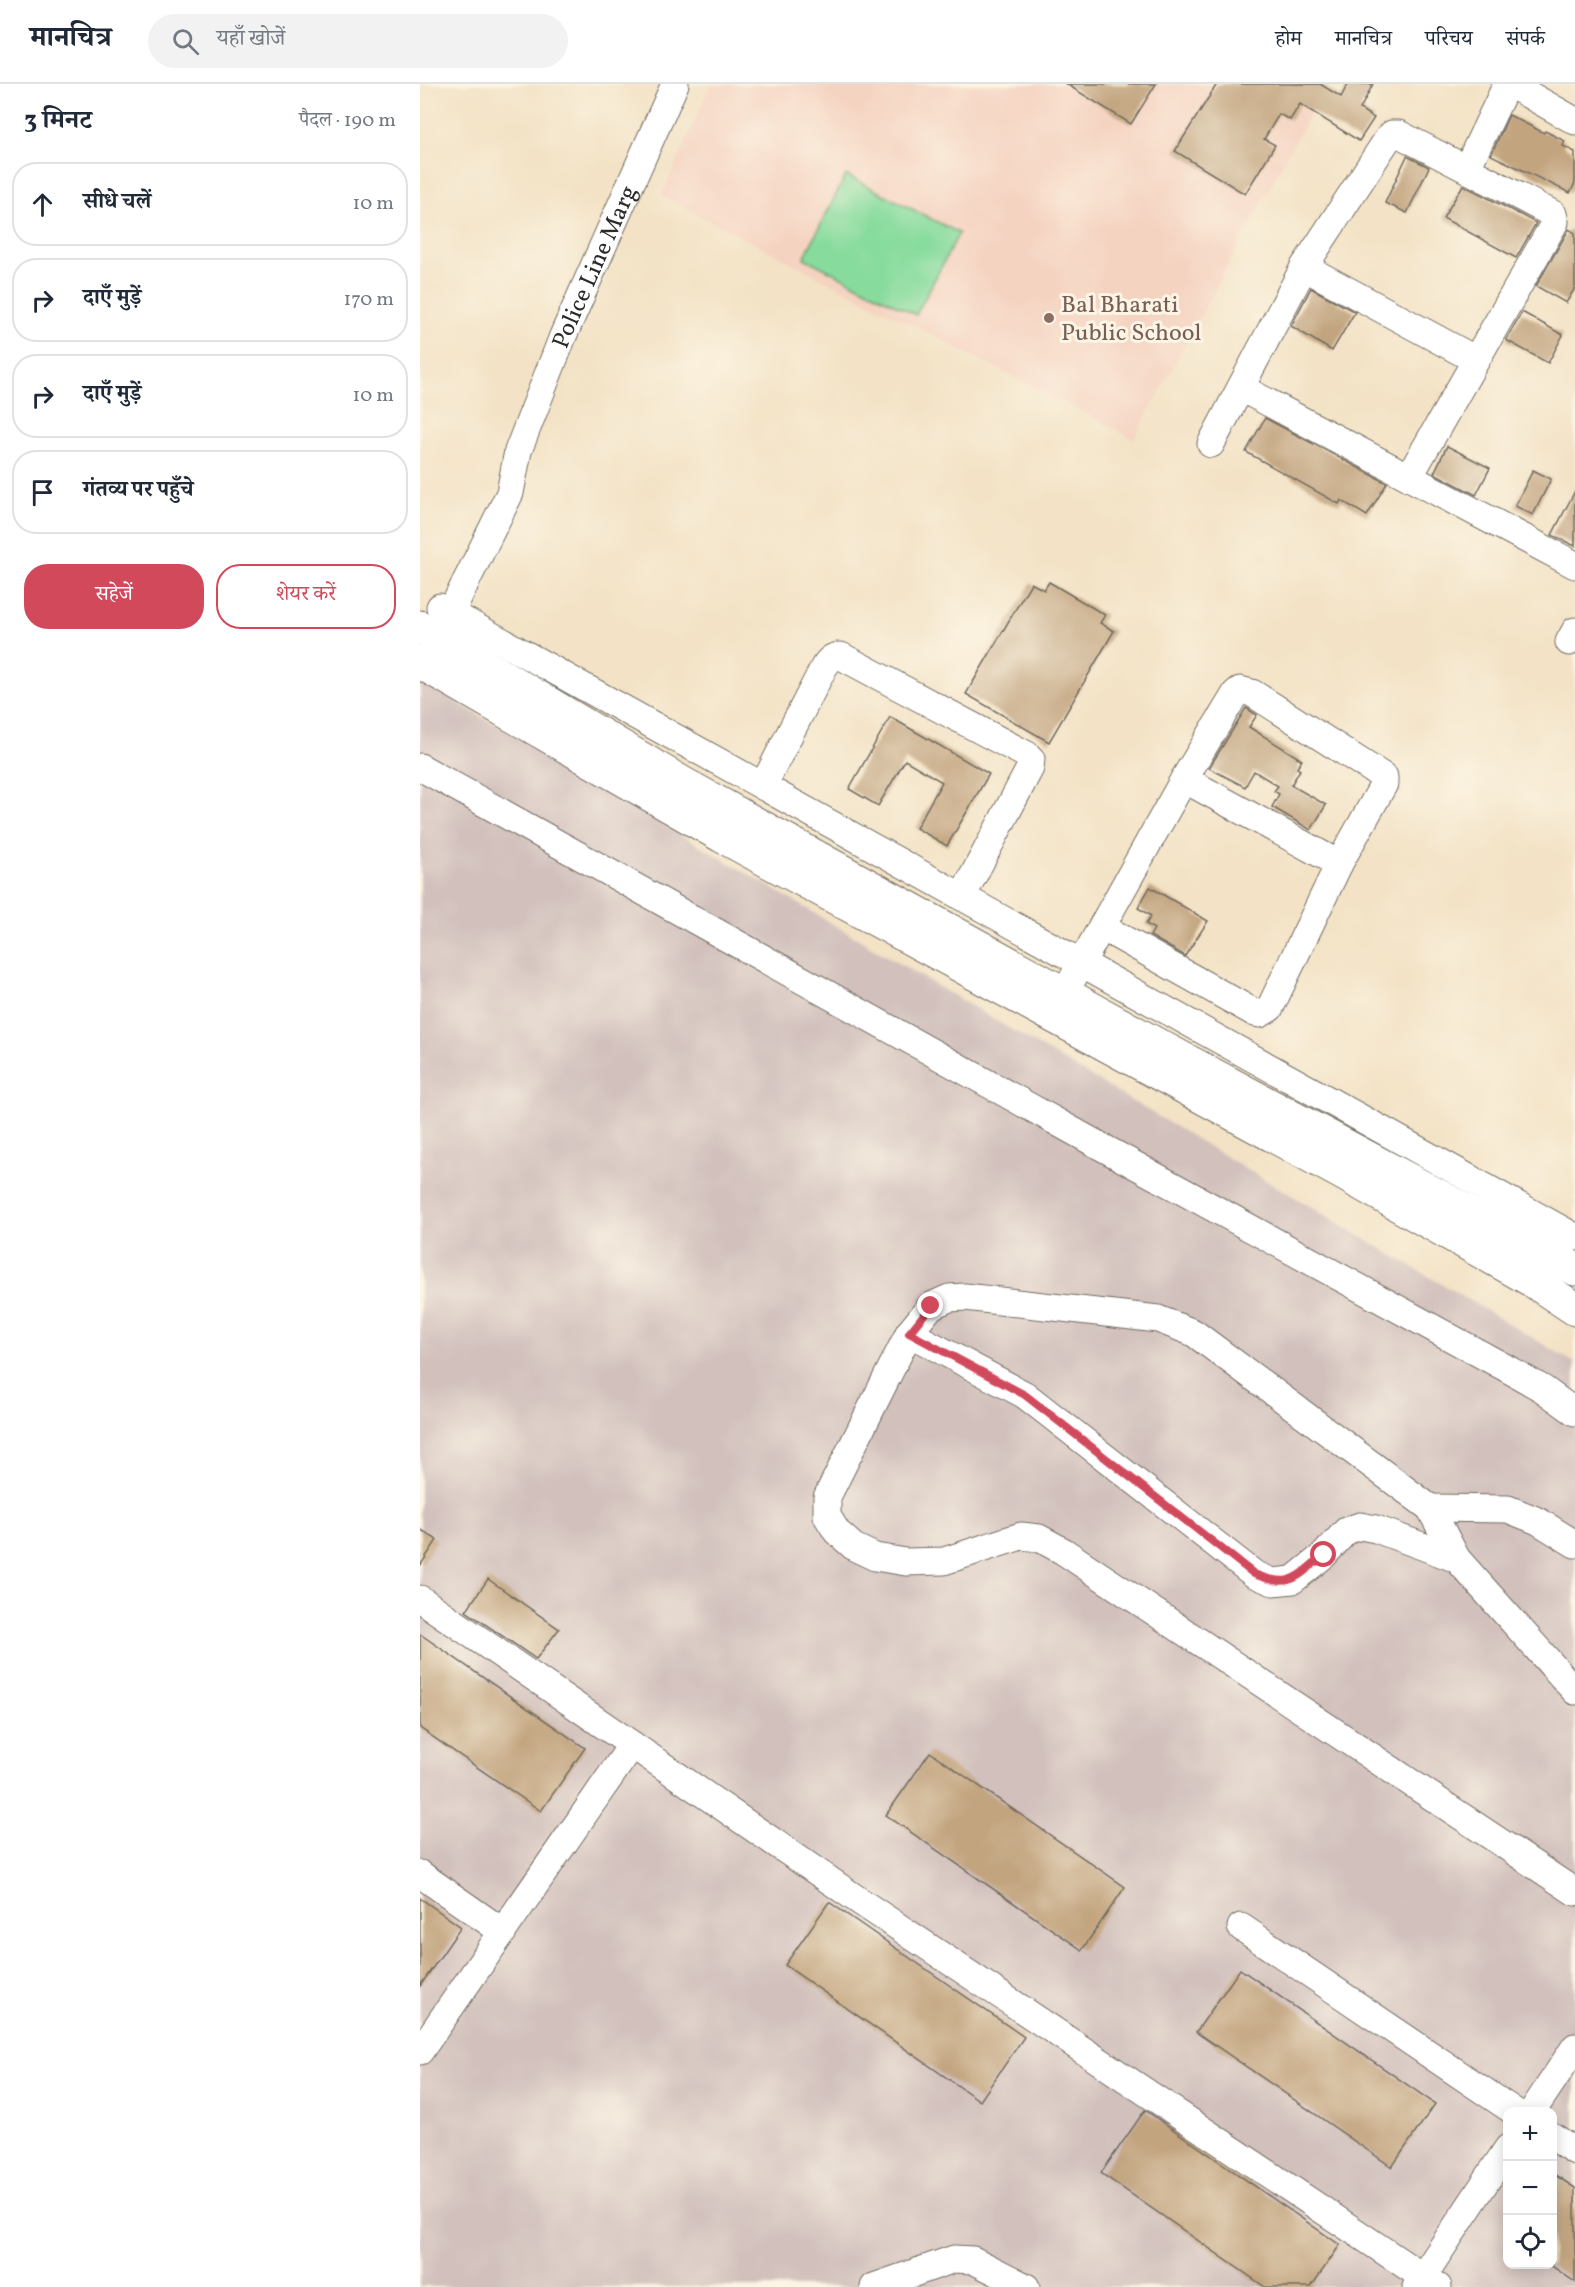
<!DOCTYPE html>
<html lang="hi">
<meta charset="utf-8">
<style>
:root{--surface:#fff;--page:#f2f2f3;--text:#1f2937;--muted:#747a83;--line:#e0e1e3;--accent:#d1495b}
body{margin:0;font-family:Vollkorn,"Noto Serif Devanagari",serif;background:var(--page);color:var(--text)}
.controls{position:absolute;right:18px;bottom:18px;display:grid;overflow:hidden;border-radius:12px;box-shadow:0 3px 15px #0003}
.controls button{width:54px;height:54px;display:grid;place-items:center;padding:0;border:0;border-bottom:2px solid var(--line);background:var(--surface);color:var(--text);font:30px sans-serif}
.stop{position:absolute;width:18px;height:18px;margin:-14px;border:4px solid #d1495b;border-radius:50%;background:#fff}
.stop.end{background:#d1495b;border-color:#fff;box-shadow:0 2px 6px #0008}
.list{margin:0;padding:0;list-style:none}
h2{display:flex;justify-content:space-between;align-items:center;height:78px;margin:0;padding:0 24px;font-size:26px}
h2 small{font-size:20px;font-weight:400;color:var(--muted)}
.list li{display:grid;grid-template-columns:39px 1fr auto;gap:18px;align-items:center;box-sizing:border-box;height:84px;margin:0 12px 12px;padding:0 12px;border:2px solid var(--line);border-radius:24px}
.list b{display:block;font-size:22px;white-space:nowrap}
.list em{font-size:20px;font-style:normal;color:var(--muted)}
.actions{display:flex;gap:12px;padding:18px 24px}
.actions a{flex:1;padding:14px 0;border:2px solid var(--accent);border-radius:24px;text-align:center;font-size:21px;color:var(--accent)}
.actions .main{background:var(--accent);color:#fff}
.icon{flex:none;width:33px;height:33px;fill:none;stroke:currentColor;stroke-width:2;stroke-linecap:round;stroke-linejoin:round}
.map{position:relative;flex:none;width:1155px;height:2203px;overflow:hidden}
header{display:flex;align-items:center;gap:36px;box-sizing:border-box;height:84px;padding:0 30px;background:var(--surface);border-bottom:2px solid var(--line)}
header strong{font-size:28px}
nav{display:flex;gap:33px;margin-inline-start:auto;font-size:21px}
.search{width:420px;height:54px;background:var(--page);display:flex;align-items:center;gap:15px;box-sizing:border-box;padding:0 21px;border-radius:33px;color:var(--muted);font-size:22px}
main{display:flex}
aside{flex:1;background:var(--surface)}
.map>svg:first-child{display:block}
</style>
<header>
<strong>मानचित्र</strong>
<div class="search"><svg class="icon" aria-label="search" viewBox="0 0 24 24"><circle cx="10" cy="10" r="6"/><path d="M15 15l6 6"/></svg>यहाँ खोजें</div>
<nav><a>होम</a><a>मानचित्र</a><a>परिचय</a><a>संपर्क</a></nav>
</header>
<main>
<aside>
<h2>3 मिनट<small>पैदल · 190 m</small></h2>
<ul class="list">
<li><svg class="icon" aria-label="ahead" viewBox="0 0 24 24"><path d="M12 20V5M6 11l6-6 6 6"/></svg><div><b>सीधे चलें</b></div><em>10 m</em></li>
<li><svg class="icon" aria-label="right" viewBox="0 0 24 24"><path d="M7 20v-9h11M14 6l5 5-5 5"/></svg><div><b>दाएँ मुड़ें</b></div><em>170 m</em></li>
<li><svg class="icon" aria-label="right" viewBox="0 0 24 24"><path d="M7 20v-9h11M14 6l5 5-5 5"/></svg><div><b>दाएँ मुड़ें</b></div><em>10 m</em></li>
<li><svg class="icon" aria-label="arrive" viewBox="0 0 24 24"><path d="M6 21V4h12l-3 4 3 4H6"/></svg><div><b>गंतव्य पर पहुँचे</b></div></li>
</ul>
<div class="actions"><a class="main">सहेजें</a><a>शेयर करें</a></div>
</aside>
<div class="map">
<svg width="1155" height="2203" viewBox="0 0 1155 2203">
<rect width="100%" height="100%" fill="#fcf5e5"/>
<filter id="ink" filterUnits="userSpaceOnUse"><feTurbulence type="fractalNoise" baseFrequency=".0167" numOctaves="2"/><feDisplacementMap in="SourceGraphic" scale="12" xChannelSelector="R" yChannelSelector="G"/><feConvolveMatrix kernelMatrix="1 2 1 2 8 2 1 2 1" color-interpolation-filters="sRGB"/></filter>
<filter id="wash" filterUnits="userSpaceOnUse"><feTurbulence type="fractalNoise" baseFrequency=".008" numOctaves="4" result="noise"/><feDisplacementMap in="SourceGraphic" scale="24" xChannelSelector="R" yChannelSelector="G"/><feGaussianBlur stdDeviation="1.35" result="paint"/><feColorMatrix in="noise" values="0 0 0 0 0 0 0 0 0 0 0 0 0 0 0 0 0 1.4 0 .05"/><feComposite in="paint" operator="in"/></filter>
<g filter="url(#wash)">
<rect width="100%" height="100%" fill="#f3e2c5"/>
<path fill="#f5d3c1" d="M291 0H906L714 355 242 112Z"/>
<path fill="#d1c0bc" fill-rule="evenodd" d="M0 596 1155 1279V2203H0ZM1088 2028H1132V2180H1088Z"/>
<path fill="#87db9d" stroke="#598364" stroke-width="1.5" d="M426 91 539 149 496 231 384 174Z"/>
<g id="blocks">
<g fill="#c2a47f">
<path d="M646 0H736L711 40Z"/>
<path d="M797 0H900L921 13 928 0H953L940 25 954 34 939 57 880 20 870 36 859 30 844 55 855 61 825 110 755 67Z"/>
<path d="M1089 31 1124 49 1125 47 1145 57 1143 62 1155 68V99L1150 109 1071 71Z"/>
<path d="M987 72 1009 83 987 129 965 119Z"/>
<path d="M1043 101 1116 139 1096 174 1023 134Z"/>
<path d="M1149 145 1155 149V204L1146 219 1116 202Z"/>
<path d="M891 204 935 228 912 267 871 242Z"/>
<path d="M1102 228 1143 251 1128 279 1086 256Z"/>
<path d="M845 334 967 399 947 432 921 416 919 420 826 368Z"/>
<path d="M1027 362 1070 384 1056 411 1014 389Z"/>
<path d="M1113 386 1131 395 1113 431 1095 422Z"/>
<path d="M1155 407V462L1132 451Z"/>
<path d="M629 498 685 531 680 539 694 547 629 658 546 610 611 499 624 506Z"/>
<path d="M826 624 837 631 829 643 882 676 877 684 880 686 871 701 906 721 891 746 852 723 859 710 854 707 858 702 834 687 825 703 789 684Z"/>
<path d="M470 633 569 690 527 762 496 744 522 698 485 676 458 722 429 705Z"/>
<path d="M730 803 788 837 765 872 730 852 734 845 726 840 731 832 718 824Z"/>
<path d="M0 1445 17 1456 0 1482Z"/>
<path d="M68 1495 139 1545 116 1575 46 1527Z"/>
<path d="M0 1550 165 1664 121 1727 0 1644Z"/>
<path d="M510 1668 705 1803 662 1866 466 1731Z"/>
<path d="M0 1814 41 1843 0 1902Z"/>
<path d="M409 1818 604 1953 560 2017 365 1881Z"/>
<path d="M820 1885 1015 2020 972 2083 776 1948Z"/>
<path d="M725 2026 920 2161 891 2203H845L681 2089Z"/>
<path d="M1132 2089 1155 2104V2198L1132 2182Z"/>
</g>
</g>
</g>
<g filter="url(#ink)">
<use href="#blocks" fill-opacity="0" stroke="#716b61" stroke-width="1.5"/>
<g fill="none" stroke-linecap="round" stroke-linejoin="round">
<g stroke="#716b61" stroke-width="29">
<g id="minor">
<path d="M1090 0 1155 37"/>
<path d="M1047 84 1087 0"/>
<path d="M884 183 1056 276"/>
<path d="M821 304 1155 481"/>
<path d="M791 360 884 183 967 56 972 50H979L1133 130 1135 138 989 393"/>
<path d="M20 523 1155 1153"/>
<path id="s1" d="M23 544 90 409 98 367 143 252 255 0"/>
<path d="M1149 558 1155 547"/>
<path d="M0 683 671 1057 1086 1284 1123 1305 1155 1328"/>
<path d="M764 695 919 780"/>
<path d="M343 702 404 583C409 576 412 572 421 572L607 671 611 675 610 684 542 813"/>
<path d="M653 894 764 695 816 609 820 606 832 609 964 693V700L919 780 850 924 840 930 835 929 682 843"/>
<path d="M489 1249 605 1311 834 1490 853 1498 873 1496 904 1471 926 1447 940 1442 956 1445 1037 1475"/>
<path d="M1010 1424 1088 1425 1118 1437 1155 1460"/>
<path d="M0 1515 441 1818 1018 2203"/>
<path d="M1155 1607 1037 1475 1010 1424 774 1249 738 1235 545 1213 529 1214 511 1222 489 1249 407 1413V1432L417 1448 434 1463 455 1473 486 1478 524 1477 601 1452 619 1454 643 1467 1155 1808"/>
<path d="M0 1790 83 1848"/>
<path d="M821 1843 1095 2028"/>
<path d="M0 1967 212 1661"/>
<path d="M1112 2028 1155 1963"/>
<path d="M1132 2052 1155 2067"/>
<path d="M454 2203 534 2175 553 2176 606 2203"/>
<path d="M996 2203 1088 2064"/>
</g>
</g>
<g stroke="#716b61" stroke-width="35">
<g id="major">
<path d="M0 543 262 699 743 964 1155 1185"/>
<path d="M0 578 302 752 920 1088 1113 1197 1155 1225"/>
</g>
</g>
<use href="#minor" stroke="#fff" stroke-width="27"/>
<use href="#major" stroke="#fff" stroke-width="33"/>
</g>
</g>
<g fill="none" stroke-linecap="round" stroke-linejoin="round" filter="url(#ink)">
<path stroke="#d1495b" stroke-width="8" d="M511 1222 489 1249 605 1311 834 1490C872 1505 875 1494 904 1471"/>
</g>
<circle fill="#8d6e63" stroke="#fcf5e5" stroke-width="2" cx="629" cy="234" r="6"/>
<g text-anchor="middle" stroke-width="6" stroke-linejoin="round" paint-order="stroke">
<g font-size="24" fill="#2b2b2b" stroke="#fcf5e5">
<text dy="8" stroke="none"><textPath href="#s1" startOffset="393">Police Line Marg</textPath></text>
</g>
<g font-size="24" fill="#785e54" stroke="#fcf5e5" text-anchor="start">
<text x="641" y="228">Bal Bharati<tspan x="641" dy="28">Public School</tspan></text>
</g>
</g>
</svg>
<div class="controls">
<button>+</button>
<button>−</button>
<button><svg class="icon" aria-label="locate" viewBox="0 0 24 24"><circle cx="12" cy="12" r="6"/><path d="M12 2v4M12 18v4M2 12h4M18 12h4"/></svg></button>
</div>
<div class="stop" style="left:904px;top:1471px"></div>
<div class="stop end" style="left:511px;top:1222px"></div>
</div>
</main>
